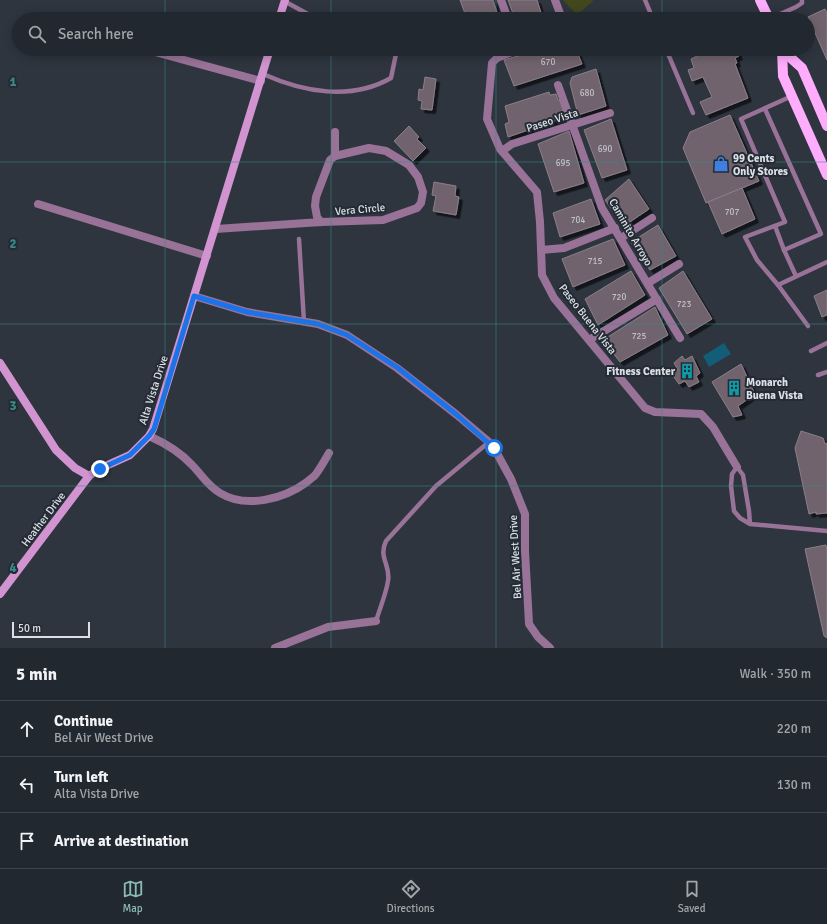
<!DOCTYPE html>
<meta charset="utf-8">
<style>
:root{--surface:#22282f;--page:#2a3037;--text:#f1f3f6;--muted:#a2a6aa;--line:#3f444b;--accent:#8bbbb9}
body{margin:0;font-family:Signika,sans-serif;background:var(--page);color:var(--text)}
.scale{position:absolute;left:12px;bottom:10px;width:78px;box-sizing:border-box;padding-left:4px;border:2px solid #dbe0e6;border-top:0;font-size:11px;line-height:14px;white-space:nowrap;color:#dbe0e6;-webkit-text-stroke:3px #242b35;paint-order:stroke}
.stop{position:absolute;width:12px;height:12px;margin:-9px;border:3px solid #1a73e8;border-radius:50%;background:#fff}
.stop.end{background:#1a73e8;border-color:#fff;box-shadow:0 1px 4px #0008}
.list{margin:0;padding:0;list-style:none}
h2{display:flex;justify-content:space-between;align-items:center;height:52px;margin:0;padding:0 16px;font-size:17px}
h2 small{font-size:13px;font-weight:400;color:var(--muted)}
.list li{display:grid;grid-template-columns:26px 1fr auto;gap:12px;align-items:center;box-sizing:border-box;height:56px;padding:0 16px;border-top:1px solid var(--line)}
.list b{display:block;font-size:15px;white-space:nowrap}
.list p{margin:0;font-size:13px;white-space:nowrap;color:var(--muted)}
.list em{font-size:13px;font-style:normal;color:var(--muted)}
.icon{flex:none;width:22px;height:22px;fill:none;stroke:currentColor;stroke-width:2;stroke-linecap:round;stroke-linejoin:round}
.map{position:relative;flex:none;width:827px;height:648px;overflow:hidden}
.search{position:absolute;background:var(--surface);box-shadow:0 2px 10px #0003;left:12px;right:12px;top:12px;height:44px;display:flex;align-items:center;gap:10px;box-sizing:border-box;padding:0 14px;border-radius:22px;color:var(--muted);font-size:15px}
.sheet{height:220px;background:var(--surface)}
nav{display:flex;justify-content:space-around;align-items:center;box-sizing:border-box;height:56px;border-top:1px solid var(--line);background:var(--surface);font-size:11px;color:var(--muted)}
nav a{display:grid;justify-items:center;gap:2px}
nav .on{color:var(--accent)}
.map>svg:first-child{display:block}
</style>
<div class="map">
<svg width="827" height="648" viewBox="0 0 827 648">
<defs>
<filter id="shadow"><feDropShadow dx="3.5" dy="3.5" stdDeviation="0" flood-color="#0009"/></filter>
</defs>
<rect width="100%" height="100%" fill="#2e353f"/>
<path fill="#43471c" d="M563 0H594L577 15Z"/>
<path fill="#135d78" d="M724 343 731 354 709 367 703 356Z"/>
<g fill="#6f636d" stroke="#8b7f88" filter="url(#shadow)">
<path d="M460 0H493L499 19H467Z"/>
<path d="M508 0H537L543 19H515Z"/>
<path d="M825 9 827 13V60L808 17Z"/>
<path d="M542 49H576L582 64 514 86 504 60Z"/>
<path d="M694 49H736L739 56 735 58 737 63 735 64 748 98 706 115 700 102 712 97 703 77 692 81 688 70 694 68 691 59 697 56Z"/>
<path d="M596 69 606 106 578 115 570 83 572 77Z"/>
<path d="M425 77 436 79 432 110 421 109 422 101 418 100 419 89 423 90Z"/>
<path d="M549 92 550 95 556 94 558 100H560L563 110 561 112 563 118 508 137 505 124 509 122 505 106Z"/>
<path d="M730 115 759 181 706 203 683 148 690 132Z"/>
<path d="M611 119 627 170 602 178 584 130Z"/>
<path d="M409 126 419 137 417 139 426 148 413 161 394 141Z"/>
<path d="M569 131 584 183 554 192 538 144Z"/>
<path d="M629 179 649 209 624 226 605 200Z"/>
<path d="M434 182 456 186 455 196 459 197 456 215 433 211 436 196 432 195Z"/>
<path d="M742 188 755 219 722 234 708 202Z"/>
<path d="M591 199 600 224 560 237 553 213Z"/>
<path d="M658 225 676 256 650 270 631 242Z"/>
<path d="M613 239 625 265 573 287 562 259Z"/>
<path d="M631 271 645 295 598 325 585 299Z"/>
<path d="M683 271 712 319 687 334 659 288Z"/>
<path d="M827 290V315L822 317 814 296Z"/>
<path d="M655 307 668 335 620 362 603 340Z"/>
<path d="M682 356 685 360 692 356 700 373 696 376 699 382 689 387 685 381 679 384 671 373 678 370 674 363Z"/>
<path d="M741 364 755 394 738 406 742 415 733 417 712 382Z"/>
<path d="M801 431 823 438 825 444 827 443V513L816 514V512L809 514 795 448Z"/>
<path d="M826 545 827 549V638L824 636 805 549Z"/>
</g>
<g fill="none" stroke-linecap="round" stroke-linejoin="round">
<g stroke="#997298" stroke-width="4.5">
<path d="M645 0 653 19"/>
<path d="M284 1 317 19"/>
<path d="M769 19 796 7 802 3V0"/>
<path d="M666 49 693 113"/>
<path d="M263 74C303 92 351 101 391 78L397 49"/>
<path d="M792 96 741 119 785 222 745 237 757 260 778 285 827 262"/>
<path d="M765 109 821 234 784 250 775 226"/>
<path d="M299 239 304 322"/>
<path d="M784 250 796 276"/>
<path d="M778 285 808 326"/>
<path d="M811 351 827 343"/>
<path d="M818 375 827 372"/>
<path d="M750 524 749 511 743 475 737 467 732 474 731 486 734 511 740 518 750 524 827 531"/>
<path d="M376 621C380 608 386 594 388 581 391 565 378 558 386 541L436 486 489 442"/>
</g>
<g stroke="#997298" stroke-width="8">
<path d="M501 0 508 19"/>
<path d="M555 0 562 19"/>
<path d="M144 49 261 81"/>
<path d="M519 49 497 58 492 63 487 119 500 149 537 192 540 222 542 275 554 298 645 408 655 412 701 414 713 427 737 467"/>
<path d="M558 85 602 208 680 338"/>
<path d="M335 132V156"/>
<path d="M502 151 512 144 610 113"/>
<path d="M38 204 207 256"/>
<path d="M216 229 321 222 383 220 417 208 421 203 423 192 418 177 409 165 386 151 369 148 335 156 330 160 316 197 315 206 317 217 321 222"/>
<path d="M621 238 652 218"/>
<path d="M541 250 564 248 615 228"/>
<path d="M648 283 679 264"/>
<path d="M194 296 247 312 318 324 347 335 397 368 457 415 489 442 494 448 511 479 525 514V551L529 624 538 637 550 648"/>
<path d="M589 340 657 299"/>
<path d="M149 436C165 443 180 452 192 465 203 476 206 484 220 493 246 509 284 499 307 482 310 479 314 477 316 474 321 467 325 460 329 453"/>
<path d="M275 648 328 627 376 621"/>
</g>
<g stroke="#d294d0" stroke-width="8">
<path d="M279 19 285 0"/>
<path d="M0 363 56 450 75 468 89 476"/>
<path d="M0 594 89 476 99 469 130 455 149 436 153 429 270 49"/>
</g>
<g stroke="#feadfc" stroke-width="10">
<path d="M760 0 769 19"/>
<path d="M782 49 783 76 827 175"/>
<path d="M783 51 802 68 827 126"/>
</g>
</g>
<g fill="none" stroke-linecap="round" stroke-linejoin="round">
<path stroke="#1a73e8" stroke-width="5" d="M100 469 130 455 149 436 154 429 194 296 247 312 318 324 347 335 398 368 457 415 494 448"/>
</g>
<path fill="none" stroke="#388b86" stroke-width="1" stroke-opacity="0.55" d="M165 0V19M331 0V19M496 0V19M662 0V19M165 49V648M331 49V648M496 49V648M662 49V648M0 162H827M0 324H827M0 486H827"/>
<defs>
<g id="shop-bare" transform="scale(1.2)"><path d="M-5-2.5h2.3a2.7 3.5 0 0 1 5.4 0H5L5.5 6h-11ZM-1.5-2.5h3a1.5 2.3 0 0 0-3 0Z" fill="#3f7fe0" stroke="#242b35" stroke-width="2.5" paint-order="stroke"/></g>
<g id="building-bare" transform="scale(1.2)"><path d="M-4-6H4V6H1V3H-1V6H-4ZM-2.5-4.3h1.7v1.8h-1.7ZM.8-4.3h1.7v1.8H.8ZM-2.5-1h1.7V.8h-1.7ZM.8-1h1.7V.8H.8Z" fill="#0f9aa8" stroke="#242b35" stroke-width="2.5" paint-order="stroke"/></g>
</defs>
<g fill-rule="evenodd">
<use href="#shop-bare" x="721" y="164"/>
<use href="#building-bare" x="687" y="371"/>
<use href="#building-bare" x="734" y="388"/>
</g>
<g text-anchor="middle" stroke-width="4" stroke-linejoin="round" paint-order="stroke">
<g font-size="9" fill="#c0c1c8">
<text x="548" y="65">670</text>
<text x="587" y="96">680</text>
<text x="605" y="152">690</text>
<text x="563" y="166">695</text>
<text x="732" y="215">707</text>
<text x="578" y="223">704</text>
<text x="595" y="264">715</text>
<text x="619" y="300">720</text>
<text x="684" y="307">723</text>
<text x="639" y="339">725</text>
</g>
<g font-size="11" fill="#dbe0e6" stroke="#242b35">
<text transform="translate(552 120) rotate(-18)" y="4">Paseo Vista</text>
<text transform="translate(360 209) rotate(-5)" y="4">Vera Circle</text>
<text transform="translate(631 232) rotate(60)" y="4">Caminito Arroyo</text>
<text transform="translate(588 319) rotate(52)" y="4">Paseo Buena Vista</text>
<text transform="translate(153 390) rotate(-72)" y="4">Alta Vista Drive</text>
<text transform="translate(43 519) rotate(-53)" y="4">Heather Drive</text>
<text transform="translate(515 557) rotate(-93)" y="4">Bel Air West Drive</text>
</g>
<g font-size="11" font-weight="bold" fill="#dbe0e6" stroke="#242b35" text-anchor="start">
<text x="733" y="162">99 Cents<tspan x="733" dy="13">Only Stores</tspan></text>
<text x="675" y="375" text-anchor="end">Fitness Center</text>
<text x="746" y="386">Monarch<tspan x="746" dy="13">Buena Vista</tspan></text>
</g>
</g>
<g font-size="13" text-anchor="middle" font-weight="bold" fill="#388b86" stroke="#242b35" stroke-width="4" stroke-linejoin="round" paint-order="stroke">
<text x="13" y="86">1</text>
<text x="13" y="248">2</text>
<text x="13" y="410">3</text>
<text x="13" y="572">4</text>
</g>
</svg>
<div class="scale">50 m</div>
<div class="stop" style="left:494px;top:448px"></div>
<div class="stop end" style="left:100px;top:469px"></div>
<div class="search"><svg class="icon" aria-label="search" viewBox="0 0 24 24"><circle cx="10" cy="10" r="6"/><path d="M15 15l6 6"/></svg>Search here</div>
</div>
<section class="sheet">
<h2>5 min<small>Walk · 350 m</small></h2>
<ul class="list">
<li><svg class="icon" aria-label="ahead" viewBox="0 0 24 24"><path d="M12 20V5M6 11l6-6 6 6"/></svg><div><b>Continue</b><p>Bel Air West Drive</p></div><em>220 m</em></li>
<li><svg class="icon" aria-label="left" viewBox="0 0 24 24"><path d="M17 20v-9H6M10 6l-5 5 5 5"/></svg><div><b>Turn left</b><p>Alta Vista Drive</p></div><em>130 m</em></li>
<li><svg class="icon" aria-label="arrive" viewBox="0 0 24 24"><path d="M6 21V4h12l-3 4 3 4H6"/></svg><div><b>Arrive at destination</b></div></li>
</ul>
</section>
<nav>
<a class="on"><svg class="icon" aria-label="map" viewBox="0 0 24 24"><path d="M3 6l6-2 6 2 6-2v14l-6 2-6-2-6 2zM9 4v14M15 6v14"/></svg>Map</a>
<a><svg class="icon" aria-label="directions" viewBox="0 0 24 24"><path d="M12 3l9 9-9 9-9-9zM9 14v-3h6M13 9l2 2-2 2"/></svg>Directions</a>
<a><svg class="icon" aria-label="saved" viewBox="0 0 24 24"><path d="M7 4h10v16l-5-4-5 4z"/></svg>Saved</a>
</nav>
